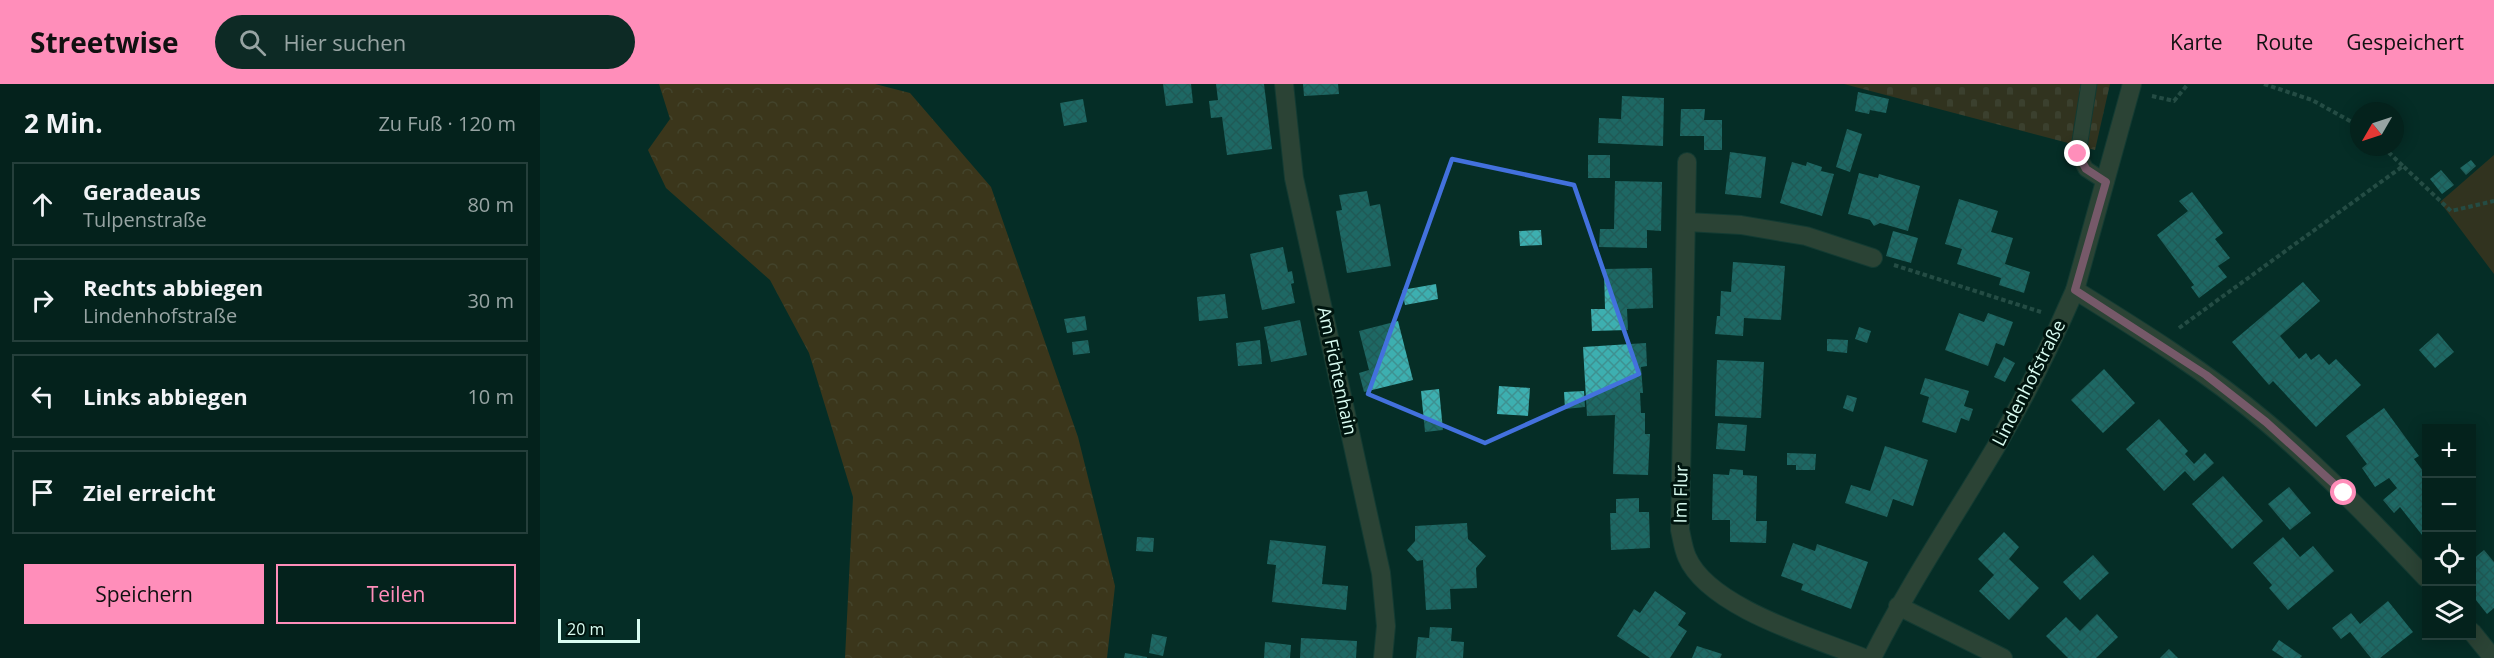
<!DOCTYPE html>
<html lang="de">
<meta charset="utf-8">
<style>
:root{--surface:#04221c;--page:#0d2a25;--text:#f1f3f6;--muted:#97a4a3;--line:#253f3b;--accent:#ff8eba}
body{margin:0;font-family:"Open Sans",sans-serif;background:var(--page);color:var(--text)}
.controls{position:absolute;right:18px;bottom:18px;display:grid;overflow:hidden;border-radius:0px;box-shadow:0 3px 15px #0003}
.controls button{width:54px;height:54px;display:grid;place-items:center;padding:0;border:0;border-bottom:2px solid var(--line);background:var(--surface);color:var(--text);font:30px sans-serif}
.compass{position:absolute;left:1810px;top:18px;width:54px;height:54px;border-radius:50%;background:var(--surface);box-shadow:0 3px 15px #0003;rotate:231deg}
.scale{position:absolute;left:18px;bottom:15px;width:82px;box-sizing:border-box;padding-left:6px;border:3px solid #d9fcf1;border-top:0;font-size:16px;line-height:21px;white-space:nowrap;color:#d9fcf1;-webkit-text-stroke:4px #00150f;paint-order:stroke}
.stop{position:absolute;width:18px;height:18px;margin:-14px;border:4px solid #ff8eba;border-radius:50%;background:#fff}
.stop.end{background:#ff8eba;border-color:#fff;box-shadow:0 2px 6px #0008}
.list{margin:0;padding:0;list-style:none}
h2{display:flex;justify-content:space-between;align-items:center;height:78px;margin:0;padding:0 24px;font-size:26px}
h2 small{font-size:20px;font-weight:400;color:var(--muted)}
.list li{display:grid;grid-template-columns:39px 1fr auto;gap:18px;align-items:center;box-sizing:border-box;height:84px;margin:0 12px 12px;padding:0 12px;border:2px solid var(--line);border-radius:0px}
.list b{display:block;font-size:22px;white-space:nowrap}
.list p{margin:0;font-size:20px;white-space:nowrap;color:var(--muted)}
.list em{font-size:20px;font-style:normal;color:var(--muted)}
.actions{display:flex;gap:12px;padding:18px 24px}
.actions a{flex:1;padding:14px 0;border:2px solid var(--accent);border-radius:0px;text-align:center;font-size:21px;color:var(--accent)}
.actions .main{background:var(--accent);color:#111}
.icon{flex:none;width:33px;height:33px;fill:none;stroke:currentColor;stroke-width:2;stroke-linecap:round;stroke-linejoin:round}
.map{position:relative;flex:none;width:1954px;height:574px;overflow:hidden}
header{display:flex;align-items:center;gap:36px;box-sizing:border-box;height:84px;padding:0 30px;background:var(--accent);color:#111}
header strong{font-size:28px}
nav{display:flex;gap:33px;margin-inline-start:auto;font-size:21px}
.search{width:420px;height:54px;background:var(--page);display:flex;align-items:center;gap:15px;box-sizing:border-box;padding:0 21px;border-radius:33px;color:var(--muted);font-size:22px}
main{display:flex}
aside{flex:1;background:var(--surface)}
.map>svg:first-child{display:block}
</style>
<header>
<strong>Streetwise</strong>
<div class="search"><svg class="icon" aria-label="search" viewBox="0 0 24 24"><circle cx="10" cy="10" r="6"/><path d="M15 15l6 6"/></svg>Hier suchen</div>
<nav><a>Karte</a><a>Route</a><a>Gespeichert</a></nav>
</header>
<main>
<aside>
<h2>2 Min.<small>Zu Fuß · 120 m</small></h2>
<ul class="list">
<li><svg class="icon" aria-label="ahead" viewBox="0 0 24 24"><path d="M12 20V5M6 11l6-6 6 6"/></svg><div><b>Geradeaus</b><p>Tulpenstraße</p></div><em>80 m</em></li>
<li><svg class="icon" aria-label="right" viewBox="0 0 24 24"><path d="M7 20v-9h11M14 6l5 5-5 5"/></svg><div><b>Rechts abbiegen</b><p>Lindenhofstraße</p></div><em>30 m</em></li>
<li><svg class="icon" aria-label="left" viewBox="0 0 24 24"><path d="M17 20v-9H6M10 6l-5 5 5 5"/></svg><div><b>Links abbiegen</b></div><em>10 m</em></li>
<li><svg class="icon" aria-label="arrive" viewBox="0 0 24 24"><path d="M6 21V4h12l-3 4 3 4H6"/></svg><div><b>Ziel erreicht</b></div></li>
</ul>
<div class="actions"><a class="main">Speichern</a><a>Teilen</a></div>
</aside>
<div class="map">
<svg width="1954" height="574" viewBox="0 0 1954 574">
<defs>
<pattern id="forest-crowns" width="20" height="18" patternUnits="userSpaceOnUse" patternTransform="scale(1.5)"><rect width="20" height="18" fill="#7c420f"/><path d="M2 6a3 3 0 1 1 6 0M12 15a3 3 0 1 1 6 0" fill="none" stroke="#8e5e32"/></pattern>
<pattern id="cemetery-stones" width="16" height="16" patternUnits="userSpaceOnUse" patternTransform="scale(1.5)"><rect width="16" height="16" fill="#673b17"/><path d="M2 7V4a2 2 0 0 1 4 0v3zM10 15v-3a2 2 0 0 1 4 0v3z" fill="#7c5839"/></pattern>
<pattern id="building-cross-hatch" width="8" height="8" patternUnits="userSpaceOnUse" patternTransform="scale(1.5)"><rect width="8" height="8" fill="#3dafb0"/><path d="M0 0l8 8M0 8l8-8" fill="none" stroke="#3e9191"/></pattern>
</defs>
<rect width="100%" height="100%" fill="#062e26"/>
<path fill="url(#forest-crowns)" d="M119 0H335L370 9 451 103 538 353 575 502 567 574H305L313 413 269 269 230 196 126 104 108 66 130 35Z"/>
<path fill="url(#cemetery-stones)" d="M1304 0H1570L1555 66Z"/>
<path fill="#673b17" d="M1954 71V190L1900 118Z"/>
<g fill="url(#building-cross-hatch)">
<path d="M623 0H651L653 19 626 22Z"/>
<path d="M676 0H724L732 65 687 71 682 33 671 34 669 17 678 16Z"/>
<path d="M763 0H798L799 10 764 12Z"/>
<path d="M1318 8 1349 15 1346 29 1330 26 1329 30 1315 27Z"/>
<path d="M1082 12 1124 14 1123 62 1058 59 1059 34 1081 35Z"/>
<path d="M543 15 547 38 524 42 520 19Z"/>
<path d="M1141 25H1165L1164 36H1182V66H1164V52H1140Z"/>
<path d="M1307 45 1322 50 1310 88 1296 83Z"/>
<path d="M1190 68 1226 73 1221 114 1185 110Z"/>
<rect x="1048" y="71" width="22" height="23"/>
<path d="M1931 76 1936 82 1926 91 1920 84Z"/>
<path d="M1252 78 1266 82 1267 78 1282 83 1281 87 1294 90 1282 132 1240 119Z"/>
<path d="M1901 86 1914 101 1902 110 1890 95Z"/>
<path d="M1319 89 1338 94 1339 90 1380 102 1368 147 1340 139 1334 142 1330 136 1308 130Z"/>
<path d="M1075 97 1122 98 1121 147 1107 146V164L1059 163 1060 145H1074Z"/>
<path d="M827 107 830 122 840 120 851 182 807 189 796 127 802 126 799 111Z"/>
<path d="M1652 108 1683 149 1675 155 1690 174 1678 182 1687 193 1659 214 1651 203 1654 201 1617 151 1648 127 1639 117Z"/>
<path d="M1419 115 1458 127 1451 148 1473 154 1465 180 1490 188 1484 209 1459 201 1461 194 1417 180 1422 165 1405 160Z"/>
<path d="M1001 146 1002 161 980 162 979 147Z"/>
<path d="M1353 147 1378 154 1371 179 1346 172Z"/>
<path d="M743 163 748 188 752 187 754 199 751 200 755 219 722 226 710 170Z"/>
<path d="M1193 178 1245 182 1241 236 1204 234 1203 252 1175 250 1177 232H1180L1181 207 1191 208Z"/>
<path d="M1112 184 1113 224 1087 225 1088 246 1052 247 1051 225H1065L1064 185Z"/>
<path d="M1763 198 1780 217 1740 252 1759 275 1766 269 1771 276 1779 270 1789 281 1796 275 1821 301 1776 343 1733 297 1729 301 1692 258Z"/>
<path d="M896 200 898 215 865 221 862 206Z"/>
<path d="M685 210 688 234 659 237 657 213Z"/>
<path d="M1419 229 1444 238 1448 229 1473 238 1464 262 1456 259 1448 282 1405 266Z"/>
<path d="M545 232 547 246 527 249 524 235Z"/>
<path d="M760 236 767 271 731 278 724 243Z"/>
<path d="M858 237 873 296 824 308 819 289 829 286 819 247Z"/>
<path d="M1319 243 1331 247 1327 259 1315 255Z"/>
<path d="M1898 249 1914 268 1895 284 1879 266Z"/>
<path d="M1287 255 1308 256 1307 269 1287 267Z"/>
<path d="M548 256 550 269 533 271 532 258Z"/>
<path d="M720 256 722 280 698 282 696 259Z"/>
<path d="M1106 259 1107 282 1101 283 1103 309H1100L1101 329H1105V350H1110L1108 391 1073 390 1075 331 1047 332 1043 263Z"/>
<path d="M1464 273 1475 279 1465 298 1454 293Z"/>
<path d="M1177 276 1224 278 1221 334 1175 332Z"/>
<path d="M1564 285 1595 319 1563 349 1531 316Z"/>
<path d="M1385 294 1429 307 1424 322 1433 325 1429 337 1421 334 1416 349 1382 338 1389 313 1380 310Z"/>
<path d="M959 302 990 304 988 332 957 330Z"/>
<path d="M899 305 903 346 885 348 881 307Z"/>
<path d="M1044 307 1045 323 1025 325 1024 308Z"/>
<path d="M1307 311 1317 314 1313 328 1303 324Z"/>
<path d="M1844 324 1879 372 1874 375 1886 391V456L1860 423 1854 429 1843 416 1857 404 1849 394 1835 403 1822 384 1827 380 1806 352Z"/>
<path d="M1619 335 1648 367 1645 370 1654 380 1665 369 1674 379 1654 397 1645 387 1624 407 1586 365Z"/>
<path d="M1178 339 1207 341 1205 367 1176 365Z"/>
<path d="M1345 362 1388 376 1373 422 1353 415 1347 433 1305 419 1311 401 1330 407Z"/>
<path d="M1247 369 1276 370 1275 386H1256V381H1247Z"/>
<path d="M1190 385 1203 386V391L1217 392 1216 437H1227L1226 459 1190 458V436H1172L1173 390 1189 391Z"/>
<path d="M1683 392 1723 437 1692 465 1652 420Z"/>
<path d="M1749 403 1771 429 1750 446 1728 420Z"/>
<path d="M1099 414V428H1109L1110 464 1071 466 1070 429H1076V415Z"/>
<path d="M927 439 928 455 946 472 936 484 937 504 910 505 911 525 886 526 883 476 877 477 867 466 875 457V442Z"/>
<path d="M1464 448 1479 463 1469 475 1499 504 1469 536 1439 507 1454 491 1438 475Z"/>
<path d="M597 453 614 454 613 468 596 467Z"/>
<path d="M1743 453 1760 473 1773 462 1794 487 1748 526 1729 504 1732 501 1713 479Z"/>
<path d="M730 456 786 462 782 500 808 502 806 526 732 518 736 481 727 480Z"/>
<path d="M1253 459 1275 467 1277 460 1328 478 1311 525 1261 506 1263 500 1241 492Z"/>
<path d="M1944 466 1954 478V524L1947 530 1932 511V476Z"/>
<path d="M1553 471 1569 489 1540 516 1523 498Z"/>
<path d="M1115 507 1146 529 1138 541 1147 547 1130 574H1110L1077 552 1094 525 1100 529Z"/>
<path d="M1848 517 1873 548 1840 574H1831L1810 548 1801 555 1792 544 1811 529 1820 540Z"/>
<path d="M1557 530 1578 553 1556 574H1528L1506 552 1526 533 1540 547Z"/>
<path d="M890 543 912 544 911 557 924 558 923 574H876L878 553 889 554Z"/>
<path d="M612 550 627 553 623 572 609 569Z"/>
<path d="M761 554 817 557 816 574H760Z"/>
<path d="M1739 556 1762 572 1760 574H1744L1732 566Z"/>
<path d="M725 558 751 561 750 574H724Z"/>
<path d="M1157 562 1182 570 1180 574H1152Z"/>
<path d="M1629 565 1638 574H1620Z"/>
<path d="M585 569 607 573V574H584Z"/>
</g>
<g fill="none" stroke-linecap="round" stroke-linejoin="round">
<g stroke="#244b42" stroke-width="17">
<path id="lane" d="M1549 0 1538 70 1546 85 1566 98"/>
</g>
<g stroke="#244b42" stroke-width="20">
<g id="street">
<path d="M744 0 754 94 841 489 846 542 843 574"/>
<path d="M1147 78 1140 446C1142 454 1143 464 1147 473 1169 524 1275 554 1324 574"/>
<path d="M1147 138 1201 141 1266 152 1333 174"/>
<path d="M1535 206C1601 247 1667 288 1726 338 1783 386 1835 440 1886 494"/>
<path d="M1358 522 1463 574"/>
<path d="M1932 548 1953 574"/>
<path d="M1332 574C1369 500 1415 432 1457 361 1486 311 1512 259 1535 206L1592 0"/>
</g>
</g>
<g stroke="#4b7269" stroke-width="4" stroke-dasharray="4.5 3" stroke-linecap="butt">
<path d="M1724 0 1772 16 1819 42"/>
<path d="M1612 12 1634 17 1648 0"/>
<path d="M1843 63 1863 82"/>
<path d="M1354 181 1501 228"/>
<path d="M1639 244 1863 82 1911 127 1954 117"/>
</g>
<use href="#lane" stroke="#5a5e47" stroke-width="15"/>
<use href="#street" stroke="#5a5e47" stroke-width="18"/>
</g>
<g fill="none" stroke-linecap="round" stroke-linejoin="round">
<path stroke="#ff8eba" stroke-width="8" d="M1538 70 1546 85 1566 98 1535 206 1666 291 1726 338 1804 409"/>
</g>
<path d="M0 0H1954V574H0ZM912 75 1034 101 1099 290 945 359 828 310Z" fill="#062e26" fill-opacity=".55" fill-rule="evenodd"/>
<path fill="none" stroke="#4371dd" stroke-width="4.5" stroke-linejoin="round" d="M912 75 1034 101 1099 290 945 359 828 310Z"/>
<g text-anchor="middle" stroke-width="6" stroke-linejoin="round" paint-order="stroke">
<g font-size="18" fill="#d9fcf1" stroke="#00150f">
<text transform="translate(797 287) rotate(78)" y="6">Am Fichtenhain</text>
<text transform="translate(1489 299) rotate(-63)" y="6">Lindenhofstraße</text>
<text transform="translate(1141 410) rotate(-89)" y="6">Im Flur</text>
</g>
</g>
</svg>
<div class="controls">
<button>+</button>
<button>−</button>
<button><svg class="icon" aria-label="locate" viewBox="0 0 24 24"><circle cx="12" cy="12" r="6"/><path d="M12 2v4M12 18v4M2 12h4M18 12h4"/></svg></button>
<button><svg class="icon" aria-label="layers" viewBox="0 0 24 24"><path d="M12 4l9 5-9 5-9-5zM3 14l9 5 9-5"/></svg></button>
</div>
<svg class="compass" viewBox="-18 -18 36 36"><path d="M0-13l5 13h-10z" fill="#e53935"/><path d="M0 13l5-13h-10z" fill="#97a4a3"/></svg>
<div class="scale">20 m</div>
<div class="stop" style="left:1804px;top:409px"></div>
<div class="stop end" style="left:1538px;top:70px"></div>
</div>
</main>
